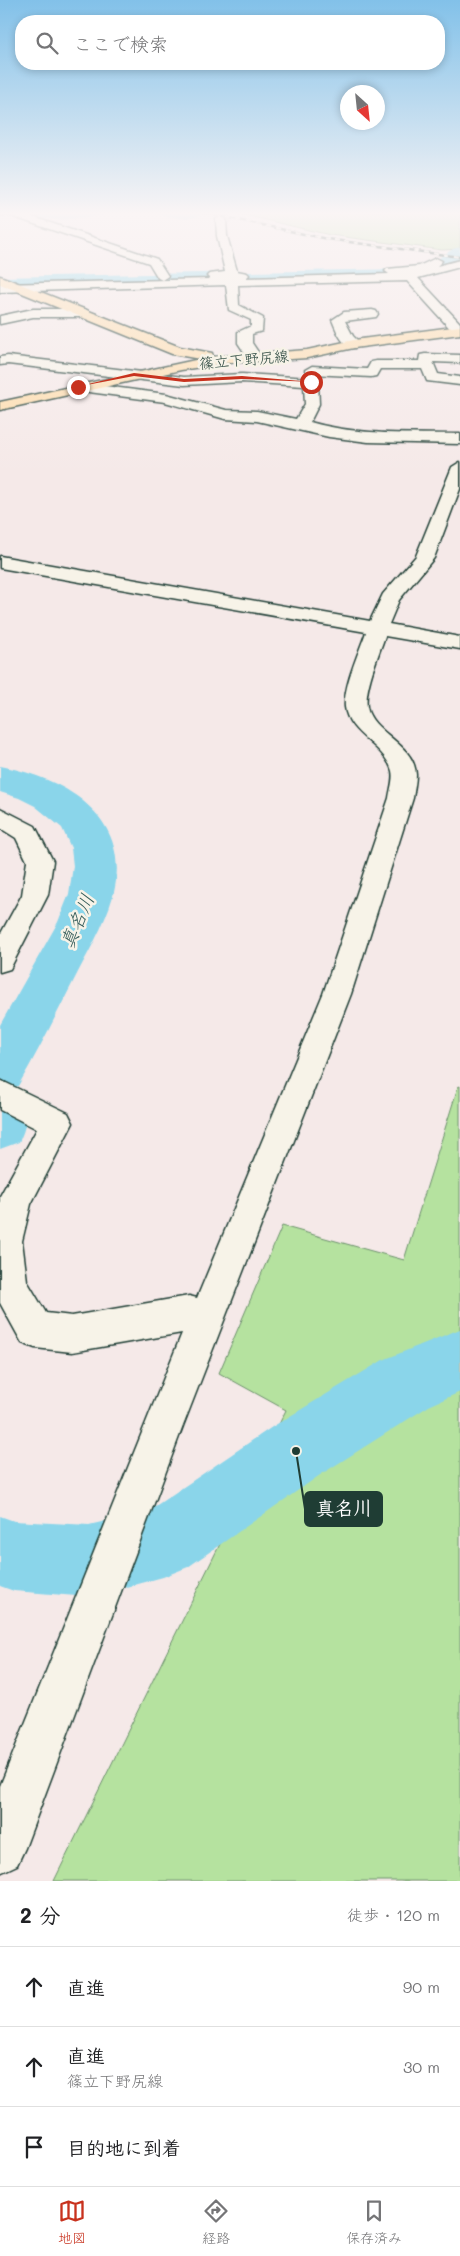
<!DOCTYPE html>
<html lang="ja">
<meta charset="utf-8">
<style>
:root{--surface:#fff;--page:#f2f2f2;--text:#202124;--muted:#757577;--line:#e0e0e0;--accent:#c8321e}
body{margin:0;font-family:Mali,"Klee One",sans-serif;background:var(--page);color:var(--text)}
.compass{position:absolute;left:340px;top:85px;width:45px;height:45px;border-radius:50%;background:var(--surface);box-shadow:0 2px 8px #0003;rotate:153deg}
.stop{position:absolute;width:15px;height:15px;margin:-11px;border:4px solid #c8321e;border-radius:50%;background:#fff}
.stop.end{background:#c8321e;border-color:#fff;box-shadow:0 1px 5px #0008}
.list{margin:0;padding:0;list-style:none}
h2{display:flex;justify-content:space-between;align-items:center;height:65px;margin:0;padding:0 20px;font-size:21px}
h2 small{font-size:16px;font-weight:400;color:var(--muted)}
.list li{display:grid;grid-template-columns:32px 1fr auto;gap:15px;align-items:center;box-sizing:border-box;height:80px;padding:0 20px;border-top:1px solid var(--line)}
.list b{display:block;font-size:19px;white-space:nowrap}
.list p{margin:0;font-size:16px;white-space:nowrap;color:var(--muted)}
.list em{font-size:16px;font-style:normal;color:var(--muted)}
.icon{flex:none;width:28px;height:28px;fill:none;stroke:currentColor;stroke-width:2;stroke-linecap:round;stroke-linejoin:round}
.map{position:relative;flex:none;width:460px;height:1881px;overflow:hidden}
.search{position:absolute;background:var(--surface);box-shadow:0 2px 8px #0003;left:15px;right:15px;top:15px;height:55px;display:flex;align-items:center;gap:12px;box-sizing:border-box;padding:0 18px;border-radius:20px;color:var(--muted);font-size:19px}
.sheet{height:305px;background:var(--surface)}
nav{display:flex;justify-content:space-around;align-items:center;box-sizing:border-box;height:70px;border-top:1px solid var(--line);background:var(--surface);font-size:14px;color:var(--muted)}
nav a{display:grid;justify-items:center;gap:2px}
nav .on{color:var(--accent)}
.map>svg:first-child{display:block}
</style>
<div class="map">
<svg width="460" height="1881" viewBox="0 0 460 1881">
<rect width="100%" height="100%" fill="#f5e9e8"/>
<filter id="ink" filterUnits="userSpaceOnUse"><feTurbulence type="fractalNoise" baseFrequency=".02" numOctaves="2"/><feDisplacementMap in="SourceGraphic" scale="10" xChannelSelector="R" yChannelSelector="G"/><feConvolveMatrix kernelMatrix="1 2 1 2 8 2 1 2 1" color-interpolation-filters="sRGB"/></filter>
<g filter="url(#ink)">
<g fill="#b5e29f" stroke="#6a906a">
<path d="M227 211H460V249L442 250 330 235Z"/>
<path d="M460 1086V1881H54L286 1410 219 1373 282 1226 404 1260 458 1087Z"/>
</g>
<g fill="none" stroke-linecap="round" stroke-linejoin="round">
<g fill="#8ad5ea" fill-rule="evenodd">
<path d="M6 211H106L103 215 97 216 59 220 15 216 9 215Z"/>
<path d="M157 211H206L203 215 186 219 160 215Z"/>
<path d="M460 247V262L443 273 400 281 0 289V277L400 269 430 264 453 249Z"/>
<path d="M0 766C65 778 134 817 113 896 104 927 87 954 73 982 55 1017 38 1052 18 1086L6 1090 19 1095C28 1114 28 1123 19 1142L0 1149V1025L58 922 69 894 73 866 71 848 62 828 35 806 19 798 0 792Z"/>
<path d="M460 1329V1392L429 1406 320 1475 188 1567 163 1577 89 1597 14 1591 0 1586V1516L14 1521 89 1525 148 1511 272 1427 383 1360Z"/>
</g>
<path stroke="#cac7c4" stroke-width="12" stroke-dasharray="12 5.5" stroke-linecap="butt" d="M221 219 230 216"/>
<g stroke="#1f3d34" stroke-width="3">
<g id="minor">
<path d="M0 211H15L157 259 168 276 162 280 158 278 149 263 8 215H0Z"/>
<path d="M221 216 226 219 227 236 237 271 247 273 249 275 246 278 389 274 385 271 387 269 419 266 436 258 442 261 437 266 460 260V267L418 278 460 323V334L454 333 407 281 238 285 239 305 263 318 262 331 252 334V343L262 358 255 362 250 361 238 343V332L251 326V320L229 310 226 285 0 292V284L210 279 207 276 209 274 225 272 217 236 216 219Z"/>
<path d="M33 309H85L91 313 85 317H33L0 324V316Z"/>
<path d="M372 310 376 311 378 314 376 317 345 321 353 336 361 344 354 348C341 345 337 331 332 320L344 312Z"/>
<path d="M425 354 460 355V363L433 362 438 374 460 377V385L427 381 422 369H380L376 376 371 377 312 374 305 370 312 366 367 369 371 362 376 361H419L420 355Z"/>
<path d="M8 356 184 377 242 374 311 378 318 382 319 404 310 422C359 436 410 433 460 434V444L368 442 329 437 257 421 225 419 165 402 81 391 74 387 81 383 166 394 226 410 257 411 296 419 305 404 304 386 242 382 184 385 8 364 0 365V357Z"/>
<path d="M460 462V489L434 558 399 600 389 624 460 637V649L385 636C379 654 364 689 367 707 371 733 415 743 416 775 416 782 414 791 413 798L351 994 183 1426 25 1848 17 1865 0 1873V1786L182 1333 72 1352 35 1348 22 1343 0 1303V1196L37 1129 0 1110V1080L68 1113 73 1123 31 1204 22 1241 27 1281 46 1313 72 1316 189 1296 197 1298 323 994 389 798C390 790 394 779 392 771 385 745 348 735 345 707 343 687 359 652 366 632L0 568V556L370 621 383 594 416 556 452 467Z"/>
<path d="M0 808 35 826 53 861 48 895 10 969 0 972V935L22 895 27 861 16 838 0 828Z"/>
</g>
</g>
<g stroke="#1f3d34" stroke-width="3">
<path id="major" d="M0 276 180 347 212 353 213 357 307 350 354 340 460 326V334L354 348 307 358 227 363 181 370 0 410V402L200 359 172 354 0 284Z"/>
</g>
<use href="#minor" fill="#f7f3e8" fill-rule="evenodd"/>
<use href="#major" fill="#fddcac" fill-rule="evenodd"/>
<g stroke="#1f3d34" stroke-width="2.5">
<path id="rail" d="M197 211 327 239 460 257"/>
</g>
<use href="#rail" stroke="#f7f3e8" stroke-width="2" stroke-dasharray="5" stroke-linecap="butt"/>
</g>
</g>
<linearGradient id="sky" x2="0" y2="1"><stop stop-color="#82c1e9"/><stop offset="0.45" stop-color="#faf5f5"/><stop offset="1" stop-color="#faf5f5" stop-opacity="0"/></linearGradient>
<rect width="460" height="474" fill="url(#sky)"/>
<path fill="#c8321e" d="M134 373 184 379 242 376 313 382 242 379 184 382 134 376 76 387Z"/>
<g text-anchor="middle" stroke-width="5" stroke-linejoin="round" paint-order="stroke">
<g font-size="15" fill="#1f3d34" stroke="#f7f3e8">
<text transform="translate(244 360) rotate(-5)" y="5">篠立下野尻線</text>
</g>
<g font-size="19" font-style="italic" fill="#345b58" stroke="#f7f3e8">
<text transform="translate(77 921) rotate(-67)" y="7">真名川</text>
</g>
</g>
<path fill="none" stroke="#1f3d34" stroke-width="2" d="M296 1451L305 1509"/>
<circle fill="#1f3d34" stroke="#f7f3e8" stroke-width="2" cx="296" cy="1451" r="5"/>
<rect fill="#1f3d34" stroke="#1f3d34" stroke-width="2" x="305" y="1492" width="77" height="34" rx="5"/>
<g font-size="19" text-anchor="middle" font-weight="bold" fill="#fff">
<text x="344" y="1515">真名川</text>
</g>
</svg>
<svg class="compass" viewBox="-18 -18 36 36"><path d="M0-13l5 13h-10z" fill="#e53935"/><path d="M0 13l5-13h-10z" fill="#757577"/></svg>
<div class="stop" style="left:311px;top:382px"></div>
<div class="stop end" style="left:78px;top:387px"></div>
<div class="search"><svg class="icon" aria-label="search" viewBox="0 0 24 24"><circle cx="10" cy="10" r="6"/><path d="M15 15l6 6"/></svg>ここで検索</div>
</div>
<section class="sheet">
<h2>2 分<small>徒歩 · 120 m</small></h2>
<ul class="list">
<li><svg class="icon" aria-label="ahead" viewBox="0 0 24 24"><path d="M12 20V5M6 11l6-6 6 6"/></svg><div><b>直進</b></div><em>90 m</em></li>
<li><svg class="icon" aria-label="ahead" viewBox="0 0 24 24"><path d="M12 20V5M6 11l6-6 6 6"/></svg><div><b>直進</b><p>篠立下野尻線</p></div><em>30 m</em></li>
<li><svg class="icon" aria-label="arrive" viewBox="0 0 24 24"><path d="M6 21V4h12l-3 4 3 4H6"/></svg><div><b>目的地に到着</b></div></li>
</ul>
</section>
<nav>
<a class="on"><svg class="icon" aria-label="map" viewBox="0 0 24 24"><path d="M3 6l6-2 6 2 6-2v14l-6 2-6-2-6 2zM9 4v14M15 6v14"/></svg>地図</a>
<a><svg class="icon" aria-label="directions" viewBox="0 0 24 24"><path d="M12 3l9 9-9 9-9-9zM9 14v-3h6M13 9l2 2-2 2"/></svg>経路</a>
<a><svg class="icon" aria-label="saved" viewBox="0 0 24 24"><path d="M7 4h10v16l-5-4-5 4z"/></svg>保存済み</a>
</nav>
